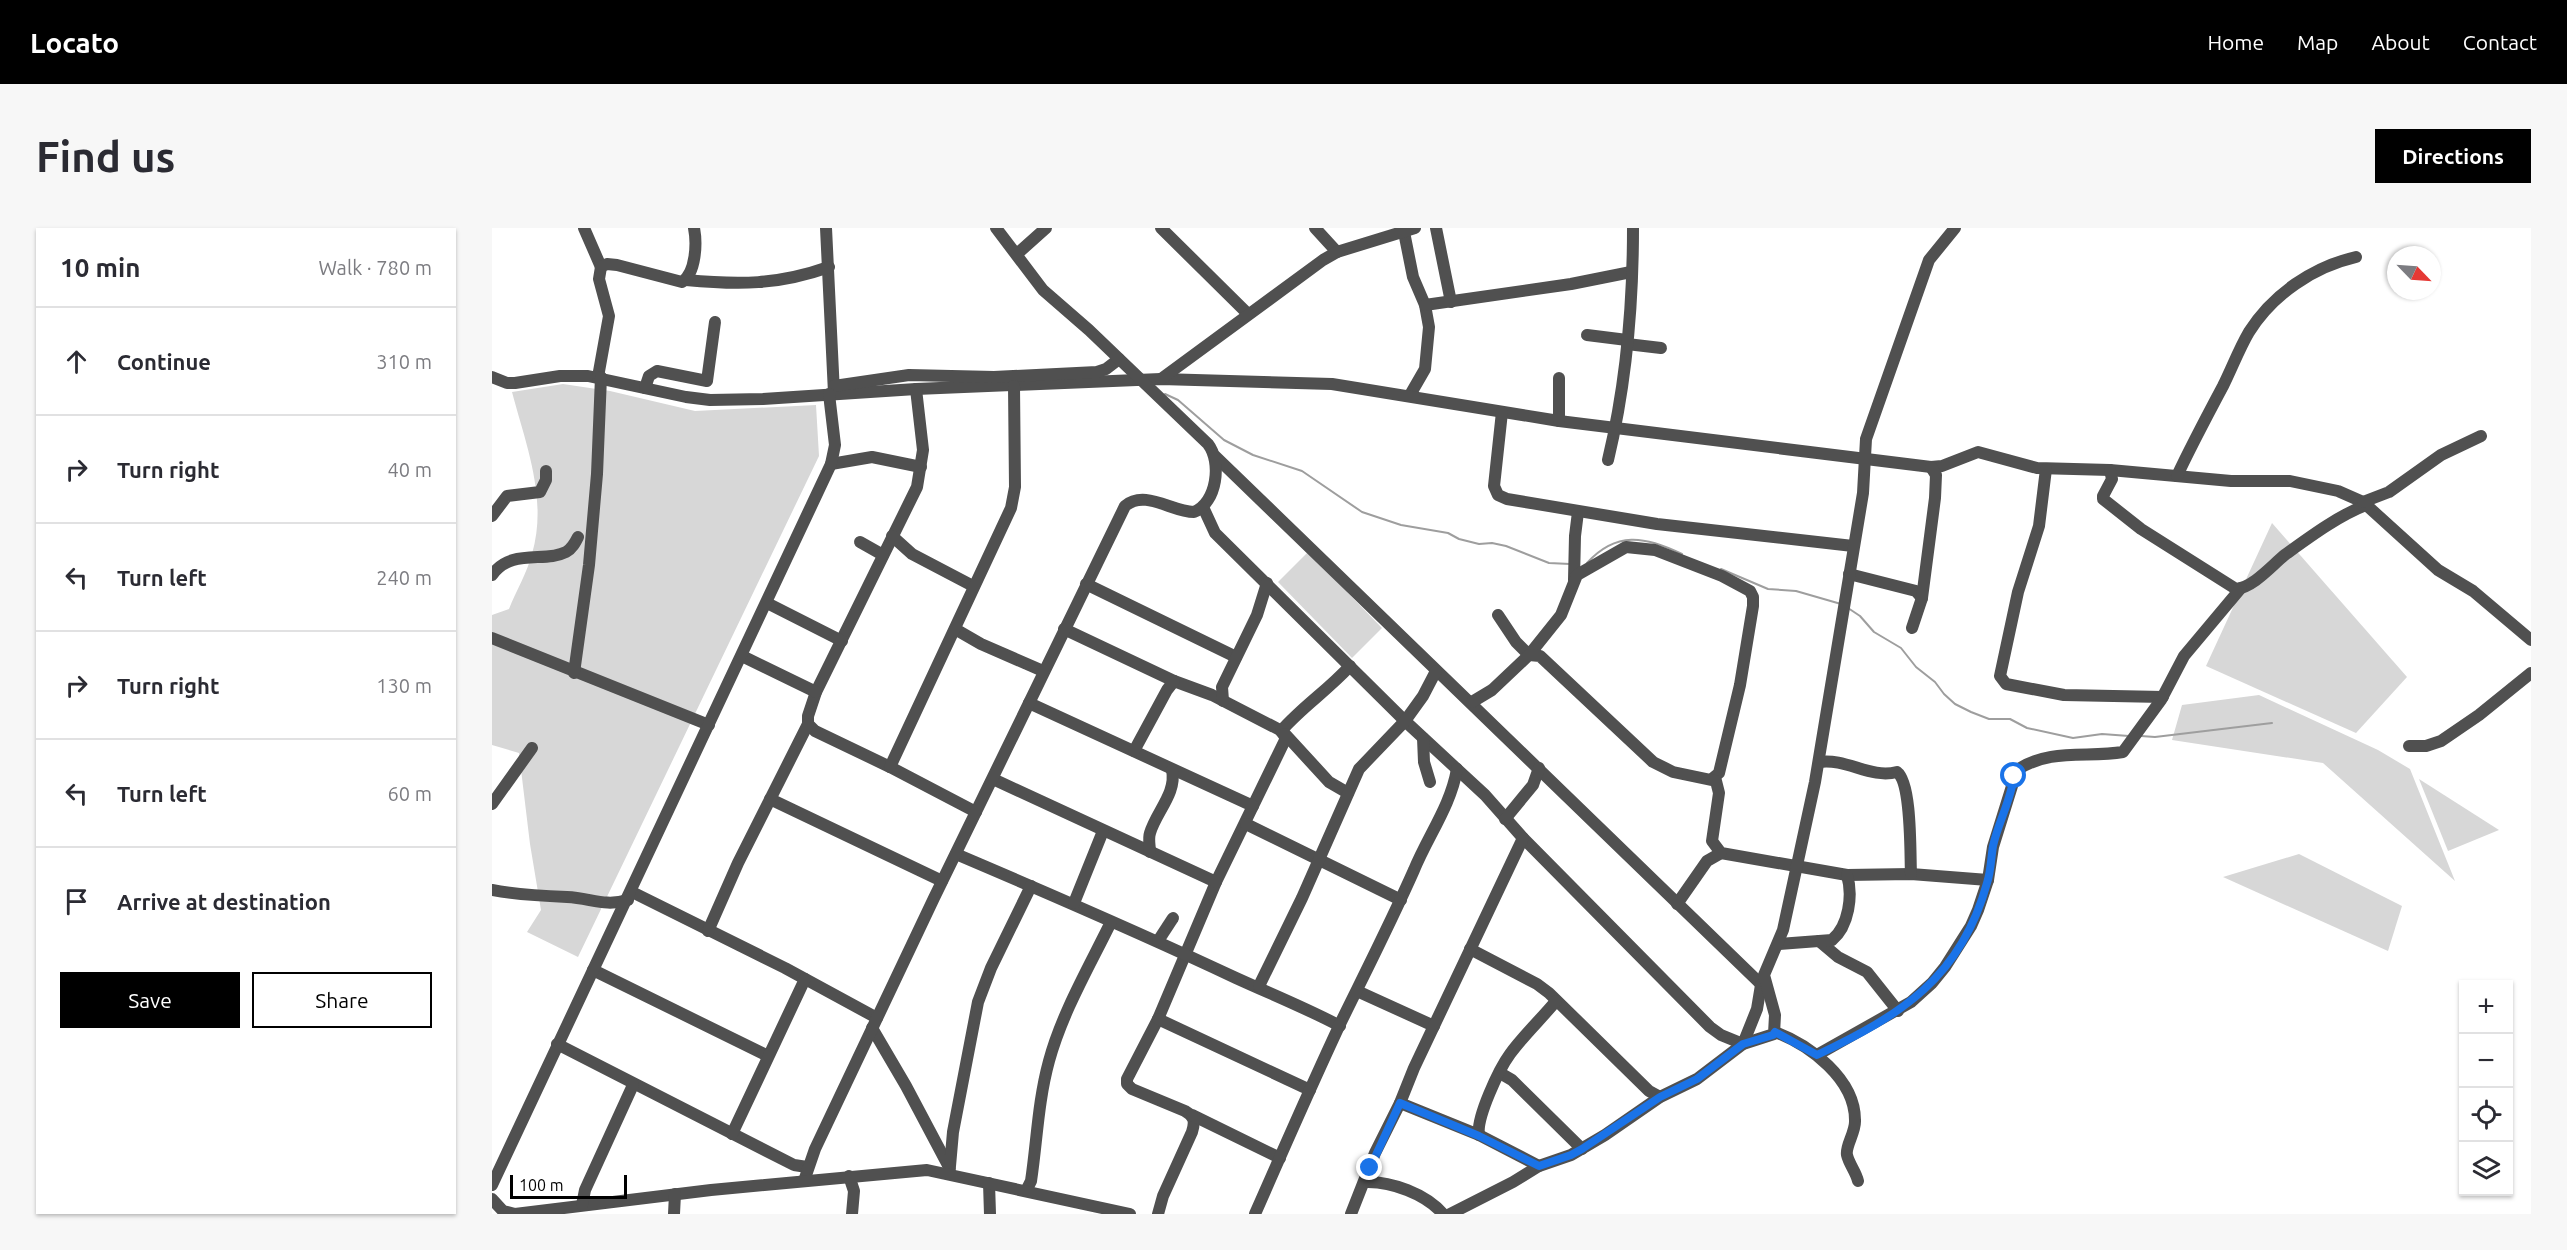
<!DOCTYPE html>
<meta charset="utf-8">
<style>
:root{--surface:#fff;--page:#f7f7f7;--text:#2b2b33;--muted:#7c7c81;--line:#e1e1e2;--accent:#000}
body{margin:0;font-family:Ubuntu,sans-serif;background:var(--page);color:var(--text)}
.controls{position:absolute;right:18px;bottom:18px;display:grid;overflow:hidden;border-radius:0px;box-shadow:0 2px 4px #0004}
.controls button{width:54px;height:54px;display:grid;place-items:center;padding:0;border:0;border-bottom:2px solid var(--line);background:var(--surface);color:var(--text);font:30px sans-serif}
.compass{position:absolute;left:1895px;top:18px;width:54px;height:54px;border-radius:50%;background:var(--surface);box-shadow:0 2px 4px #0004;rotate:115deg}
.scale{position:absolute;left:18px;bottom:15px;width:117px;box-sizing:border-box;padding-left:6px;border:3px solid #000;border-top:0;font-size:16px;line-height:21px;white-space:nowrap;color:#000;-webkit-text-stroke:4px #fff;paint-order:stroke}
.stop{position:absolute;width:18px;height:18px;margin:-14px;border:4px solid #1a73e8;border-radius:50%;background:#fff}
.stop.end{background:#1a73e8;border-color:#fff;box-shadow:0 2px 6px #0008}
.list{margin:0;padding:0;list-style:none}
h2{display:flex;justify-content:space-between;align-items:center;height:78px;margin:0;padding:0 24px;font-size:26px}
h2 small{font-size:20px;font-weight:400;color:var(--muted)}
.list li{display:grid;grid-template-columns:39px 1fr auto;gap:18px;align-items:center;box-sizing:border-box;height:108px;padding:0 24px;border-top:2px solid var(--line)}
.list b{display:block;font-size:22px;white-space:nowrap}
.list em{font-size:20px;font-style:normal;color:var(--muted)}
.actions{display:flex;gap:12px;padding:18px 24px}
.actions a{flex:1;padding:14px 0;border:2px solid var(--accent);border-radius:0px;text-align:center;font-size:21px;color:var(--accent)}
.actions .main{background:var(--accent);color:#fff}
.icon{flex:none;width:33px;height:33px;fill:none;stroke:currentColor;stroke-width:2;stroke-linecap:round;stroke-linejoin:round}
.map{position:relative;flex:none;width:2039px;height:986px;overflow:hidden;border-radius:0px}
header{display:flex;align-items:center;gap:36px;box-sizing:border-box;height:84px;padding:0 30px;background:var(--accent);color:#fff}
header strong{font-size:28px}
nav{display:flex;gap:33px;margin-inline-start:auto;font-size:21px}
.intro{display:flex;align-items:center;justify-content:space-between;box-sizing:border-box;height:144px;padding:0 36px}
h1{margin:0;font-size:42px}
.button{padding:15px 27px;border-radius:0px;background:var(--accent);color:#fff;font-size:21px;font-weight:700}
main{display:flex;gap:36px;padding:0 36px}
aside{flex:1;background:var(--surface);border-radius:0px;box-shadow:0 2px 4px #0004}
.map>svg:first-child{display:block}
</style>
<header>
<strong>Locato</strong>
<nav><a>Home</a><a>Map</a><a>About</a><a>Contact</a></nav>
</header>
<div class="intro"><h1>Find us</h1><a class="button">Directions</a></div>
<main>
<aside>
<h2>10 min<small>Walk · 780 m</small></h2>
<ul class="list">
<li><svg class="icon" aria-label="ahead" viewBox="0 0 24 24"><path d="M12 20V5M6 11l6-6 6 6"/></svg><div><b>Continue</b></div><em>310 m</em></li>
<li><svg class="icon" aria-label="right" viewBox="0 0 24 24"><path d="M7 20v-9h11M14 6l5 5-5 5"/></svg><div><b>Turn right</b></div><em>40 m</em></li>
<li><svg class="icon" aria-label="left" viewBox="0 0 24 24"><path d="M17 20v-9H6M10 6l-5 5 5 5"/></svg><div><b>Turn left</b></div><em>240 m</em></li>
<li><svg class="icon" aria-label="right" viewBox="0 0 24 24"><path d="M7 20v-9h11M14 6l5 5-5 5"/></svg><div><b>Turn right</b></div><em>130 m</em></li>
<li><svg class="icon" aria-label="left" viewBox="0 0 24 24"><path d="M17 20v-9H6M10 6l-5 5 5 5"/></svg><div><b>Turn left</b></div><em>60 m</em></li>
<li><svg class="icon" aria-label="arrive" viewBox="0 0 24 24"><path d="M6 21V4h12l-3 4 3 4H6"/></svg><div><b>Arrive at destination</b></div></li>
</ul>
<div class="actions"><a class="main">Save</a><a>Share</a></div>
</aside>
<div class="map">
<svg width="2039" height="986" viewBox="0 0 2039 986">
<rect width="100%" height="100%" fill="#fff"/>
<g fill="#d7d7d7">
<path d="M71 156 118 163 203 183 324 177 327 228 86 729 35 704 49 682 38 616 27 525 0 517V387L17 381C24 363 35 345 40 326 56 271 34 217 20 164Z"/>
<path d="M1780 295 1915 449 1864 505 1714 438Z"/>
<path d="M816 324 890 400 860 430 786 354Z"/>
<path d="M1767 467 1886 522 1918 541 1963 653 1831 535 1680 512 1690 477Z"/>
<path d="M1927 551 2007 602 1956 623Z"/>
<path d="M1807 626 1910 678 1896 723 1731 649Z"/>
</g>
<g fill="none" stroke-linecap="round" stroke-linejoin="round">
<g stroke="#9e9e9e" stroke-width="2">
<path d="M673 166 686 172 732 212 761 227 810 243 870 284 909 297 956 305 967 311 987 316 1000 315 1014 318 1057 335 1078 336"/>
<path d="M1095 335C1124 303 1153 308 1190 326"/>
<path d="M1229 341 1276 361 1304 363 1349 376"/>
<path d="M1356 380 1368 388 1382 404 1409 420 1424 439 1443 454 1452 466 1463 476 1479 484 1497 491H1518L1535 500 1581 510 1610 506 1637 508"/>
<path d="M1649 508 1663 509 1780 495"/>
</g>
<g stroke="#505050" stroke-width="12">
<path d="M92 0 109 39"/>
<path d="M334 0 342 165"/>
<path d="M669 0 756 86"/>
<path d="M823 0 845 24"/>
<path d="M944 0 959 74"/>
<path d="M912 4 921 49 933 77 937 99 933 141 918 167"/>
<path d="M525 26 554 0"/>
<path d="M194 52C247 57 286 57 337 39"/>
<path d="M933 77 1079 56 1139 44"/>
<path d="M1095 107 1135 112"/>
<path d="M1135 116 1169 120"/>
<path d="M0 149 15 155H23L68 148H96L194 169 218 172 271 171 424 161 669 151 840 156 1067 193 1439 239 1450 238 1486 224 1545 240 1618 242 1739 253H1798L1846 263 1871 274 1946 342 1981 363 2039 412"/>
<path d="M106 149 117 88 107 51 109 39 115 36 125 37 190 54C204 45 205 15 202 0"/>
<path d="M1067 150V193"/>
<path d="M669 151 831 32 845 24 923 0"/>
<path d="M342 158 417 147 502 149 605 144 614 141 627 131"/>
<path d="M153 160 157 148 165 143 215 153 223 94"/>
<path d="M424 161 431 222 425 259 324 464 316 488V496L323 503 398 539 484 584"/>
<path d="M1010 184 1002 258 1006 267 1015 271 1165 296 1361 318"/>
<path d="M723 228 1275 762"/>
<path d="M1116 232C1134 157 1141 77 1141 0"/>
<path d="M339 236 380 229 429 239"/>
<path d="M1554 241 1547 298 1526 364 1508 448 1514 456 1572 467 1671 469"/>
<path d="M1618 242 1620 251 1611 268V271L1649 301 1744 361C1762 359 1780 337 1794 326 1819 308 1846 288 1874 277"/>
<path d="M1685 248C1699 218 1715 188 1731 158 1740 140 1747 121 1757 104 1781 66 1821 39 1864 29"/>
<path d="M1871 274 1897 264 1949 227 1989 208"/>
<path d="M711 279 723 305 913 493 993 567 1031 610 1218 799 1229 807 1251 816 1265 781 1269 757"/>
<path d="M0 288 15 268 48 264 54 252V243"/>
<path d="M400 308 420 326 481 358"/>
<path d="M368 314 391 327"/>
<path d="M1357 346 1424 363 1430 370"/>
<path d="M0 347C19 320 53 335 74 324 80 321 83 315 86 309"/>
<path d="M1082 352 1083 308 1086 284"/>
<path d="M594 356 744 429"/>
<path d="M275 375 350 413"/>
<path d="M1006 387 1024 414 1037 427 1069 387 1085 347 1134 319 1163 322 1230 348 1258 363 1261 369V378L1248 457 1227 545 1221 550"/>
<path d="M1420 400 1430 370 1443 270 1444 247 1439 239"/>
<path d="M463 401 489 416 551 443"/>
<path d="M572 401 682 453 720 467 788 502 794 510 724 654 666 791 635 851V856L640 861 693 883C703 889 703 894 700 904L671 968 666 986"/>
<path d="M0 410 217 497"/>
<path d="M250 428 324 464"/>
<path d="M82 445 97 337 105 246 109 149"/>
<path d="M731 473 730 459 765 387 775 355"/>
<path d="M980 474 1000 462 1037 427 1048 428 1161 534 1181 544 1224 553 1227 565 1220 613 1229 625 1355 647 1419 646 1496 652"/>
<path d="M537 475 761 578"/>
<path d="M789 503C811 478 835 463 858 438"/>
<path d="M793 506 837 554 856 565"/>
<path d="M931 510 932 534 938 554"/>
<path d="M1917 518H1934L1949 513 1987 487 2039 445"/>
<path d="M642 523 675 462 682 453"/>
<path d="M1327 534C1355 530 1378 551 1405 544 1420 555 1418 626 1419 646"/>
<path d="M398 539 519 280 523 259 522 158"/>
<path d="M501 551 724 654"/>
<path d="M278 571 450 653"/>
<path d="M0 576 40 520"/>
<path d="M1013 591 1041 557 1047 540"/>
<path d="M754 596 909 672"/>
<path d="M658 624C658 618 656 611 658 605 664 584 685 565 680 542"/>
<path d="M464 626C558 666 651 706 744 750 779 766 814 780 848 798"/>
<path d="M0 662C26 667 50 668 75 669 99 670 112 679 136 672"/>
<path d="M140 664 293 740 385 790"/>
<path d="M582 675 611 603"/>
<path d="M1185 676 1215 633 1229 625"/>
<path d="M216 703 246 635 316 496"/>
<path d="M666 713 681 690"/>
<path d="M1327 713 1346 729 1375 744 1406 783"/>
<path d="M1287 716 1340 712C1357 698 1361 667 1355 647"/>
<path d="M978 721 1045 756 1057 765 1157 863 1168 869"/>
<path d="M101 742 276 828"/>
<path d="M767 758 810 670 867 541 913 493 931 468 944 443"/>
<path d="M865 763 942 798"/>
<path d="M666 791 818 862"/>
<path d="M380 800 414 858 458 941"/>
<path d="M1283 804C1318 817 1363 851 1363 892 1364 904 1353 918 1355 927 1357 936 1364 944 1366 953"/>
<path d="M65 816 302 937 315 939"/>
<path d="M1325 827 1419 774 1440 755 1453 739 1479 698 1486 682 1496 652 1501 619 1525 542C1558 520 1595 530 1631 524L1669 472 1692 428 1749 360"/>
<path d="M1008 845 1020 852 1090 921"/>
<path d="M908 875 987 907 1047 938"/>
<path d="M700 887 788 930"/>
<path d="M240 906 313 751"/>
<path d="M987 907C984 890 1007 841 1018 826 1031 808 1050 790 1064 773"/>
<path d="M458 938 461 904 486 774 499 740 539 658"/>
<path d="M357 948 362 963 360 986"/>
<path d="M312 953 323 921 442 670 633 278C653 261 680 284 702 284 725 275 730 234 716 216L597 102 551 62 504 0"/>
<path d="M873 954C899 953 934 966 951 986"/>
<path d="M497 955 498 986"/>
<path d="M0 957 339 236 343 217 337 166"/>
<path d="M534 963 539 953C545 913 546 873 557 833 570 785 597 739 619 694"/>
<path d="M0 971 11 983 23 986 219 962 435 942 638 986"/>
<path d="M90 977 93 962 141 857"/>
<path d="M182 986 183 966"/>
<path d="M763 986C791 922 819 858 849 794 874 743 899 694 922 642 936 608 959 577 965 541"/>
<path d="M859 986 883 925 908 875 922 840 1031 610"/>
<path d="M958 986 1021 954 1047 938 1079 927 1113 907 1168 869 1205 851 1251 816 1282 806 1283 787 1272 747 1291 702 1323 554 1371 265 1374 211 1437 32 1463 0"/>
</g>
</g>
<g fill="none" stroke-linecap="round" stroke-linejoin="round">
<path stroke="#1a73e8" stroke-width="8" d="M878 940 908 875 987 908 1047 938 1079 927 1090 921 1168 869 1205 851 1251 816 1281 807 1283 804 1325 827C1409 787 1469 750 1495 655 1499 643 1499 630 1501 618 1506 595 1519 572 1522 548"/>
</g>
</svg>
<div class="controls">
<button>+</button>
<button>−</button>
<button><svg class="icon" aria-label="locate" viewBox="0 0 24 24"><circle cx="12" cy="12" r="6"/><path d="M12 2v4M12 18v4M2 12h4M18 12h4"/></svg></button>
<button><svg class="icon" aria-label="layers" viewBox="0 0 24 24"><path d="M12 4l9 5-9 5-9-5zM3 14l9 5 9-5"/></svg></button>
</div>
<svg class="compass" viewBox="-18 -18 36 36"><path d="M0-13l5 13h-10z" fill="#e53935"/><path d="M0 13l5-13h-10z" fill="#7c7c81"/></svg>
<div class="scale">100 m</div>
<div class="stop" style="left:1522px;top:548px"></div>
<div class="stop end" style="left:878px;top:940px"></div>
</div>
</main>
